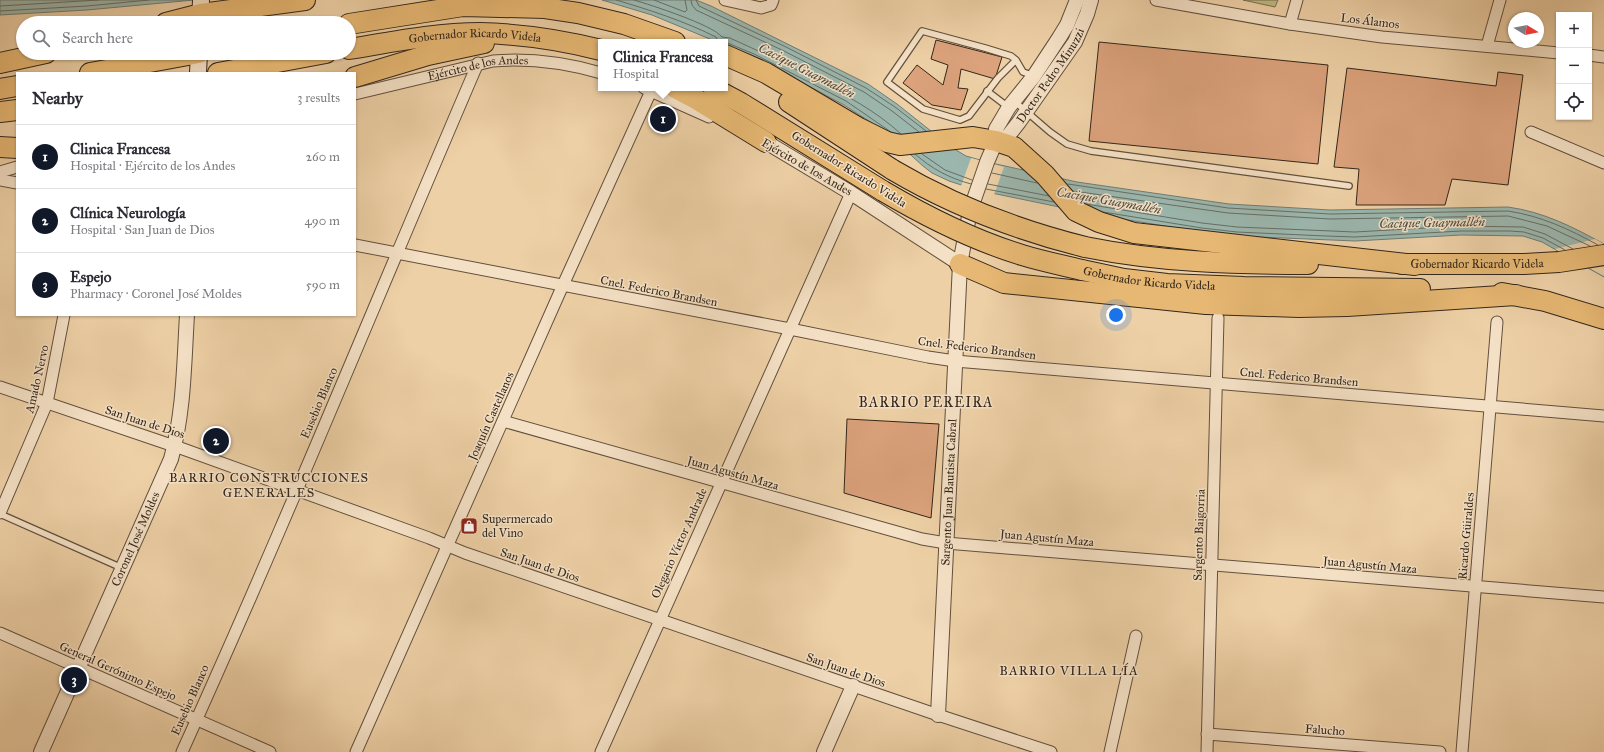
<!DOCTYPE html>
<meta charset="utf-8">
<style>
:root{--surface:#fff;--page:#f7f7f7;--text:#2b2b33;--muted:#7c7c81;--line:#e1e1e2;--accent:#111827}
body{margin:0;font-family:"IM FELL Great Primer",serif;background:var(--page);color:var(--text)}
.controls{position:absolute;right:12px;top:12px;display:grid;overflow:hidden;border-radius:0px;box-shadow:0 1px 3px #0004}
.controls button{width:36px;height:36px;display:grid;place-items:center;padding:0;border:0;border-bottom:1px solid var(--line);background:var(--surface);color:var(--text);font:20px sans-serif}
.compass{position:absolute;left:1508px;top:12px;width:36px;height:36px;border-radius:50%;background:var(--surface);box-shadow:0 1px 3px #0004;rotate:100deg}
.you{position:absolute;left:1116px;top:315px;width:14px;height:14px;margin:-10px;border:3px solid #fff;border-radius:50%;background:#1a73e8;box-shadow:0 0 0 6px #1a73e833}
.badge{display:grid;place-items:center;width:26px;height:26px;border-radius:50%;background:var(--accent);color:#fff;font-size:13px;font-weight:700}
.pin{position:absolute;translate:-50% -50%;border:2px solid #fff;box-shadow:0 1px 4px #0006}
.popup{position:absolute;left:598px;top:39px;width:130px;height:52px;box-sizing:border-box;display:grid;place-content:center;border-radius:0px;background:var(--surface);filter:drop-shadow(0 1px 3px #0005);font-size:13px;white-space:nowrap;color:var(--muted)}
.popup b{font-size:15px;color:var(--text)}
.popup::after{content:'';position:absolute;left:50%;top:100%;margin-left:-8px;border:8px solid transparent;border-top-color:var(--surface)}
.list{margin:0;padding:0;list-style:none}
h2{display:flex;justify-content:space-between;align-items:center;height:52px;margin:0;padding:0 16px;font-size:17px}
h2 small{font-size:13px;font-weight:400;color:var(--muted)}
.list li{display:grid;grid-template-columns:26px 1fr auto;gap:12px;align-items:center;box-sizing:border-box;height:64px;padding:0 16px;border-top:1px solid var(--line)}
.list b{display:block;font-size:15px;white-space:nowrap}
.list p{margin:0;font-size:13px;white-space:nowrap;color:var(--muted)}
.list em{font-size:13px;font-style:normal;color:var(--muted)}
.icon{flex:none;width:22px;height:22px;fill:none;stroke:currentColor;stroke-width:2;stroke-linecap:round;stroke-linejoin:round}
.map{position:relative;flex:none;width:1604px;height:752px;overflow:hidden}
.search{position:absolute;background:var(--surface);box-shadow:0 1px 3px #0004;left:16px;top:16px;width:340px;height:44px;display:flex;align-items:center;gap:10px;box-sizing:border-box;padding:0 14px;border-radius:22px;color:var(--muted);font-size:15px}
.panel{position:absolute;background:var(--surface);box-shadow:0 1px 3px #0004;left:16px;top:72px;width:340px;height:244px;border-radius:0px}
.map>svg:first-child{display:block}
</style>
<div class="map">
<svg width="1604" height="752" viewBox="0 0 1604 752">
<rect width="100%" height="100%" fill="#eed0a6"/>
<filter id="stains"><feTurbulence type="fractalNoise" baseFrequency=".005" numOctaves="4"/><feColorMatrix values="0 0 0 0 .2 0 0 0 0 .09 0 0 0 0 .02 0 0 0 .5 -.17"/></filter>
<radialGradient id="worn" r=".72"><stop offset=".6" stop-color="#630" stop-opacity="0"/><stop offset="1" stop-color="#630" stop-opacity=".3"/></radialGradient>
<path fill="#beb983" stroke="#78704e" d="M1243 0H1278L1275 7Z"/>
<g fill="#9bb6ad" stroke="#717c72">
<path d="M0 0H194L87 10 0 15Z"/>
<path d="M602 0H696L711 6 868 84 897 104 951 147 966 156 987 162 1077 182 1229 204 1330 210 1508 207C1544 212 1573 227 1604 244V277L1542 242 1523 236 1461 235 1355 241 1236 236 1201 232 1098 215 977 190 949 181 932 173 923 166 883 130 844 105 782 72 725 45V42H717L652 15Z"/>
</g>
<g fill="#eed0a6">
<path d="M971 158 1004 167 994 195 961 186Z"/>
<path d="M1595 239 1604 244V276L1555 249Z"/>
</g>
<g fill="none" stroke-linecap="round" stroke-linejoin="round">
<g stroke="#676e64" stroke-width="1">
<path d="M616 0C650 10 684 21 716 37L718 42"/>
<path d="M634 0C651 5 713 25 722 37L730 38C759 51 788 65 816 80 846 95 876 111 901 134"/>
<path d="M654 0 685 12 687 10 685 0"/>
<path d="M691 0 692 5 696 10 784 51 864 92 892 111 919 132"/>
<path d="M696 0 699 6 786 47 866 88 895 107 926 131"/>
<path d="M0 6 99 0"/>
<path d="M0 11 87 6 149 0"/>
<path d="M725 42 754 54 846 101 891 132"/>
<path d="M915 154C932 169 949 178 971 184"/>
<path d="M922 154 945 170 972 180"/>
<path d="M992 173 1037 183"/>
<path d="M988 184 1049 196"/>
<path d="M1068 184 1228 208 1330 214 1508 211C1541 216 1569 229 1598 245"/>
<path d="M986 189 1054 202"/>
<path d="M1073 191 1228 213 1330 219 1508 216 1547 226 1590 246"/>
<path d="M1086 204 1202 223 1237 227 1355 232 1461 226 1523 227 1545 234 1573 249"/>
<path d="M1103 212 1202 228 1237 232 1326 236 1355 237 1461 231H1510L1524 232 1543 238 1565 250"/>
</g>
</g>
<g fill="#dba27c" stroke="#33261a">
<path d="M936 40 1002 57 995 79 961 69 958 88 968 89 961 110 932 105 903 83 917 65 943 85 948 65 931 59Z"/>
<path d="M1099 42 1328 65 1318 164 1089 141Z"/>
<path d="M1347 68 1496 86 1498 72 1523 75 1508 185 1452 179 1445 205H1356L1359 169 1334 167Z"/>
<path d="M847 419 939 424 931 518 844 493Z"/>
</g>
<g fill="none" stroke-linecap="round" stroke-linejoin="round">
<g stroke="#62503d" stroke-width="8">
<g id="service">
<path d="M1016 60 998 78 969 116 960 120 923 109 887 82 922 31 985 48 1011 56 1016 60 1023 72 1034 76"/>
<path d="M987 91 1008 107"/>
<path d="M1014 101 1050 132 1067 144 1091 151 1349 186"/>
<path d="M0 514 122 568"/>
</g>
</g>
<g stroke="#62503d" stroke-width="13">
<g id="minor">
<path d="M725 0 761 8 771 5 773 0"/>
<path d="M1156 0 1290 24 1382 37 1559 53"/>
<path d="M1290 24 1297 0"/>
<path d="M1487 46 1500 0"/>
<path d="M1589 55 1604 57"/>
<path d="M644 88 709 117"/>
<path id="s1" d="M355 94 493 61C529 58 566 63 601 73"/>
<path d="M1531 132 1604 163"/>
<path d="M0 172 17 167"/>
<path d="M0 180 17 183"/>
<path d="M355 245 790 329 928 357 955 361 1604 416"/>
<path d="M0 387 183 449 429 538 465 553 938 715 1051 752"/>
<path d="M503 421 922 539 946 543 1604 597"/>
<path d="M0 513 47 403 64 315"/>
<path d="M0 633 270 752"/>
<path d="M1207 734 1440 752"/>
<path d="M182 752C285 525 379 293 478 63"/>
<path d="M356 752 563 285 651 91"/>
<path d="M601 752 851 193"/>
<path d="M1110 752 1136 636"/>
<path d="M1207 752 1218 318"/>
<path d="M1462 752 1497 322"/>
</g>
</g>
<g stroke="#62503d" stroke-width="16">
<g id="tertiary">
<path id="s2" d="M996 141 1008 136 1019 122 1075 42 1087 14 1091 0"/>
<path d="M766 142 851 193 960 264"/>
<path id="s3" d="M938 715 960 264 970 211 987 162 996 141V129L1009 107 1034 76 1059 38 1067 25 1077 0"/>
<path id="s4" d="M41 752 171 459C184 412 184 364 187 315"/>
<path d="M824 752 853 686"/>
</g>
</g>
<g stroke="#33261a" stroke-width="18">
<g id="secondary">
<path d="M200 23 201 0"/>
<path d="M198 73 199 53"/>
</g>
</g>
<g stroke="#33261a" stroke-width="22">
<g id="motorway">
<path d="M166 23 201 14 305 0"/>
<path d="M349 24 463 6 545 8 578 13 624 24 675 42"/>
<path id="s5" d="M349 49C392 42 436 33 480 33 520 34 562 40 601 50"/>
<path d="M725 55 766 73 859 128 887 142 900 145 973 137 996 141 1014 147 1045 175 1076 211 1099 222 1134 233 1415 265"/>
<path d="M0 63 46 53"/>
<path d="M90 73 199 53"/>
<path d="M218 73 326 53"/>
<path d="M355 77 428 55 484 43"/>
<path d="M675 88 696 99 766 142"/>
<path d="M713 88 741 103 883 191"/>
<path d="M0 89 17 86"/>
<path d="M789 102 893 170"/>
<path d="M0 112 17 110"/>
<path d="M0 147 17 148"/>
<path d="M1085 247C1159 262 1233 264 1308 264"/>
<path d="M960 264 1004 283 1206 304 1299 307 1347 306 1516 295"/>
<path id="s6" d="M1402 264H1524L1559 262 1604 255"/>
<path id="s7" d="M1082 270 1124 279 1167 284 1244 287 1420 289"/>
<path d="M1502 293 1545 301 1604 319"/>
</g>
</g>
<use href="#service" stroke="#f4e0c5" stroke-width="5.5"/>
<use href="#minor" stroke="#f4e0c5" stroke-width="11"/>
<use href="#tertiary" stroke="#f4e0c5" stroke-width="14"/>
<use href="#secondary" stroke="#f4e0c5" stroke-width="16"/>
<use href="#motorway" stroke="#e7b873" stroke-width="20"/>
<g stroke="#33261a" stroke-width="22" stroke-linecap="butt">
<g id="motorway-bridge">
<path d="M893 170C954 206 1017 230 1085 247"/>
<path d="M883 191C927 217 973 240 1022 255 1041 261 1062 265 1082 270"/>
</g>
</g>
<use href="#motorway-bridge" stroke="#e7b873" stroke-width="20"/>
</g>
<defs>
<g id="shop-square" transform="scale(0.9)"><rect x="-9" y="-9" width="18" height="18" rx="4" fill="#8f2418" stroke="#f4e0c5"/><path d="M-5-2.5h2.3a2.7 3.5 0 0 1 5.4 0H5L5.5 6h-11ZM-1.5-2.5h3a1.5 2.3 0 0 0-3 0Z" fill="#fff"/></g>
</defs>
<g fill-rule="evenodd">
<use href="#shop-square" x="469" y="526"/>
</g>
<g text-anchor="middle" stroke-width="3" stroke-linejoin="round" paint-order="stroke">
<g font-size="12" fill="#33261a" stroke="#f4e0c5">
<text transform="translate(1370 21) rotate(7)" y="4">Los Álamos</text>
<text dy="4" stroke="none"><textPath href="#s5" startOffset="127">Gobernador Ricardo Videla</textPath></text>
<text dy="4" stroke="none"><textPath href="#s1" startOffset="126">Ejército de los Andes</textPath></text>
<text dy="4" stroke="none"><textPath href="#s2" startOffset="87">Doctor Pedro Minuzzi</textPath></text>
<text transform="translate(807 167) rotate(30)" y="4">Ejército de los Andes</text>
<text transform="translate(849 169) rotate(32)" y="4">Gobernador Ricardo Videla</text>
<text dy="4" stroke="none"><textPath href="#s6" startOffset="75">Gobernador Ricardo Videla</textPath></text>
<text dy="4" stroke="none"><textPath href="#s7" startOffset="68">Gobernador Ricardo Videla</textPath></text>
<text transform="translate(659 291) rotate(11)" y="4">Cnel. Federico Brandsen</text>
<text transform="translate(977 348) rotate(7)" y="4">Cnel. Federico Brandsen</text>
<text transform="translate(1299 377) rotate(5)" y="4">Cnel. Federico Brandsen</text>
<text transform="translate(37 379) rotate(-77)" y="4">Amado Nervo</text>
<text transform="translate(319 403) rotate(-67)" y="4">Eusebio Blanco</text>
<text transform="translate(491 416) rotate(-66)" y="4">Joaquín Castellanos</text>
<text transform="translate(145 422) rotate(18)" y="4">San Juan de Dios</text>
<text transform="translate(733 473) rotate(16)" y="4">Juan Agustín Maza</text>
<text dy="4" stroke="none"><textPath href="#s3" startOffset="223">Sargento Juan Bautista Cabral</textPath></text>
<text transform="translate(1199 535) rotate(-88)" y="4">Sargento Baigorria</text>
<text transform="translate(1466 536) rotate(-85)" y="4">Ricardo Güiraldes</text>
<text transform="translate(1047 538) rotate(5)" y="4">Juan Agustín Maza</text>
<text dy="4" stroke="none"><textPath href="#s4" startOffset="233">Coronel José Moldes</textPath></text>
<text transform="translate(679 543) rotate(-66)" y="4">Olegario Víctor Andrade</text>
<text transform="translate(540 565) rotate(19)" y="4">San Juan de Dios</text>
<text transform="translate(1370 565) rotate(5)" y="4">Juan Agustín Maza</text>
<text transform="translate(846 670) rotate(19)" y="4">San Juan de Dios</text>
<text transform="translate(118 671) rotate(24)" y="4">General Gerónimo Espejo</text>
<text transform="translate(190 700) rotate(-66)" y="4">Eusebio Blanco</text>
<text transform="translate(1325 730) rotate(4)" y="4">Falucho</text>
</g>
<g font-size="12" fill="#33261a" stroke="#f4e0c5" text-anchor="start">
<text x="482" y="523">Supermercado<tspan x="482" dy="14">del Vino</tspan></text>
</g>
<g font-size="13" font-style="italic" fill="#4d4a3f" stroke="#f4e0c5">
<text transform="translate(807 70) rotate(27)" y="5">Cacique Guaymallén</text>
<text transform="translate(1109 200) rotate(10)" y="5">Cacique Guaymallén</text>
<text transform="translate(1432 222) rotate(-1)" y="5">Cacique Guaymallén</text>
</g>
<g font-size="13" letter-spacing="1" fill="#33261a" stroke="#f4e0c5">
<text x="269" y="482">BARRIO CONSTRUCCIONES<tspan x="269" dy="15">GENERALES</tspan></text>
<text x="1069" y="675">BARRIO VILLA LÍA</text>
</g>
<g font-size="14" letter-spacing="1" fill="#33261a" stroke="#f4e0c5">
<text x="926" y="407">BARRIO PEREIRA</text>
</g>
</g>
<rect width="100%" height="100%" filter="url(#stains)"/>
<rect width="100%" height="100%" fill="url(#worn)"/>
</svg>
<div class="controls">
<button>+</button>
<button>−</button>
<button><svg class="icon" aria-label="locate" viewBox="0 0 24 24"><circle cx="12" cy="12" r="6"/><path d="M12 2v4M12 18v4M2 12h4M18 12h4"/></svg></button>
</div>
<svg class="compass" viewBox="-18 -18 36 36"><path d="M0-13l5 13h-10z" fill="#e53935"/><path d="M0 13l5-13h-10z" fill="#7c7c81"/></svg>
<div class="you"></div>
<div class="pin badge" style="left:663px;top:119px">1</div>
<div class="popup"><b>Clinica Francesa</b>Hospital</div>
<div class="pin badge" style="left:216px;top:441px">2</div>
<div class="pin badge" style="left:74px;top:680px">3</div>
<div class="search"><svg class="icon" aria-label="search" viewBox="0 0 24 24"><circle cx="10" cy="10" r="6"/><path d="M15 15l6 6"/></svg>Search here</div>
<section class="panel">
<h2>Nearby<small>3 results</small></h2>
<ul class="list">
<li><span class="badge">1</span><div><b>Clinica Francesa</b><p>Hospital · Ejército de los Andes</p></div><em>260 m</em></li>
<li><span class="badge">2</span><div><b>Clínica Neurología</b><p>Hospital · San Juan de Dios</p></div><em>490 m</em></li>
<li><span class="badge">3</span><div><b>Espejo</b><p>Pharmacy · Coronel José Moldes</p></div><em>590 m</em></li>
</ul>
</section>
</div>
